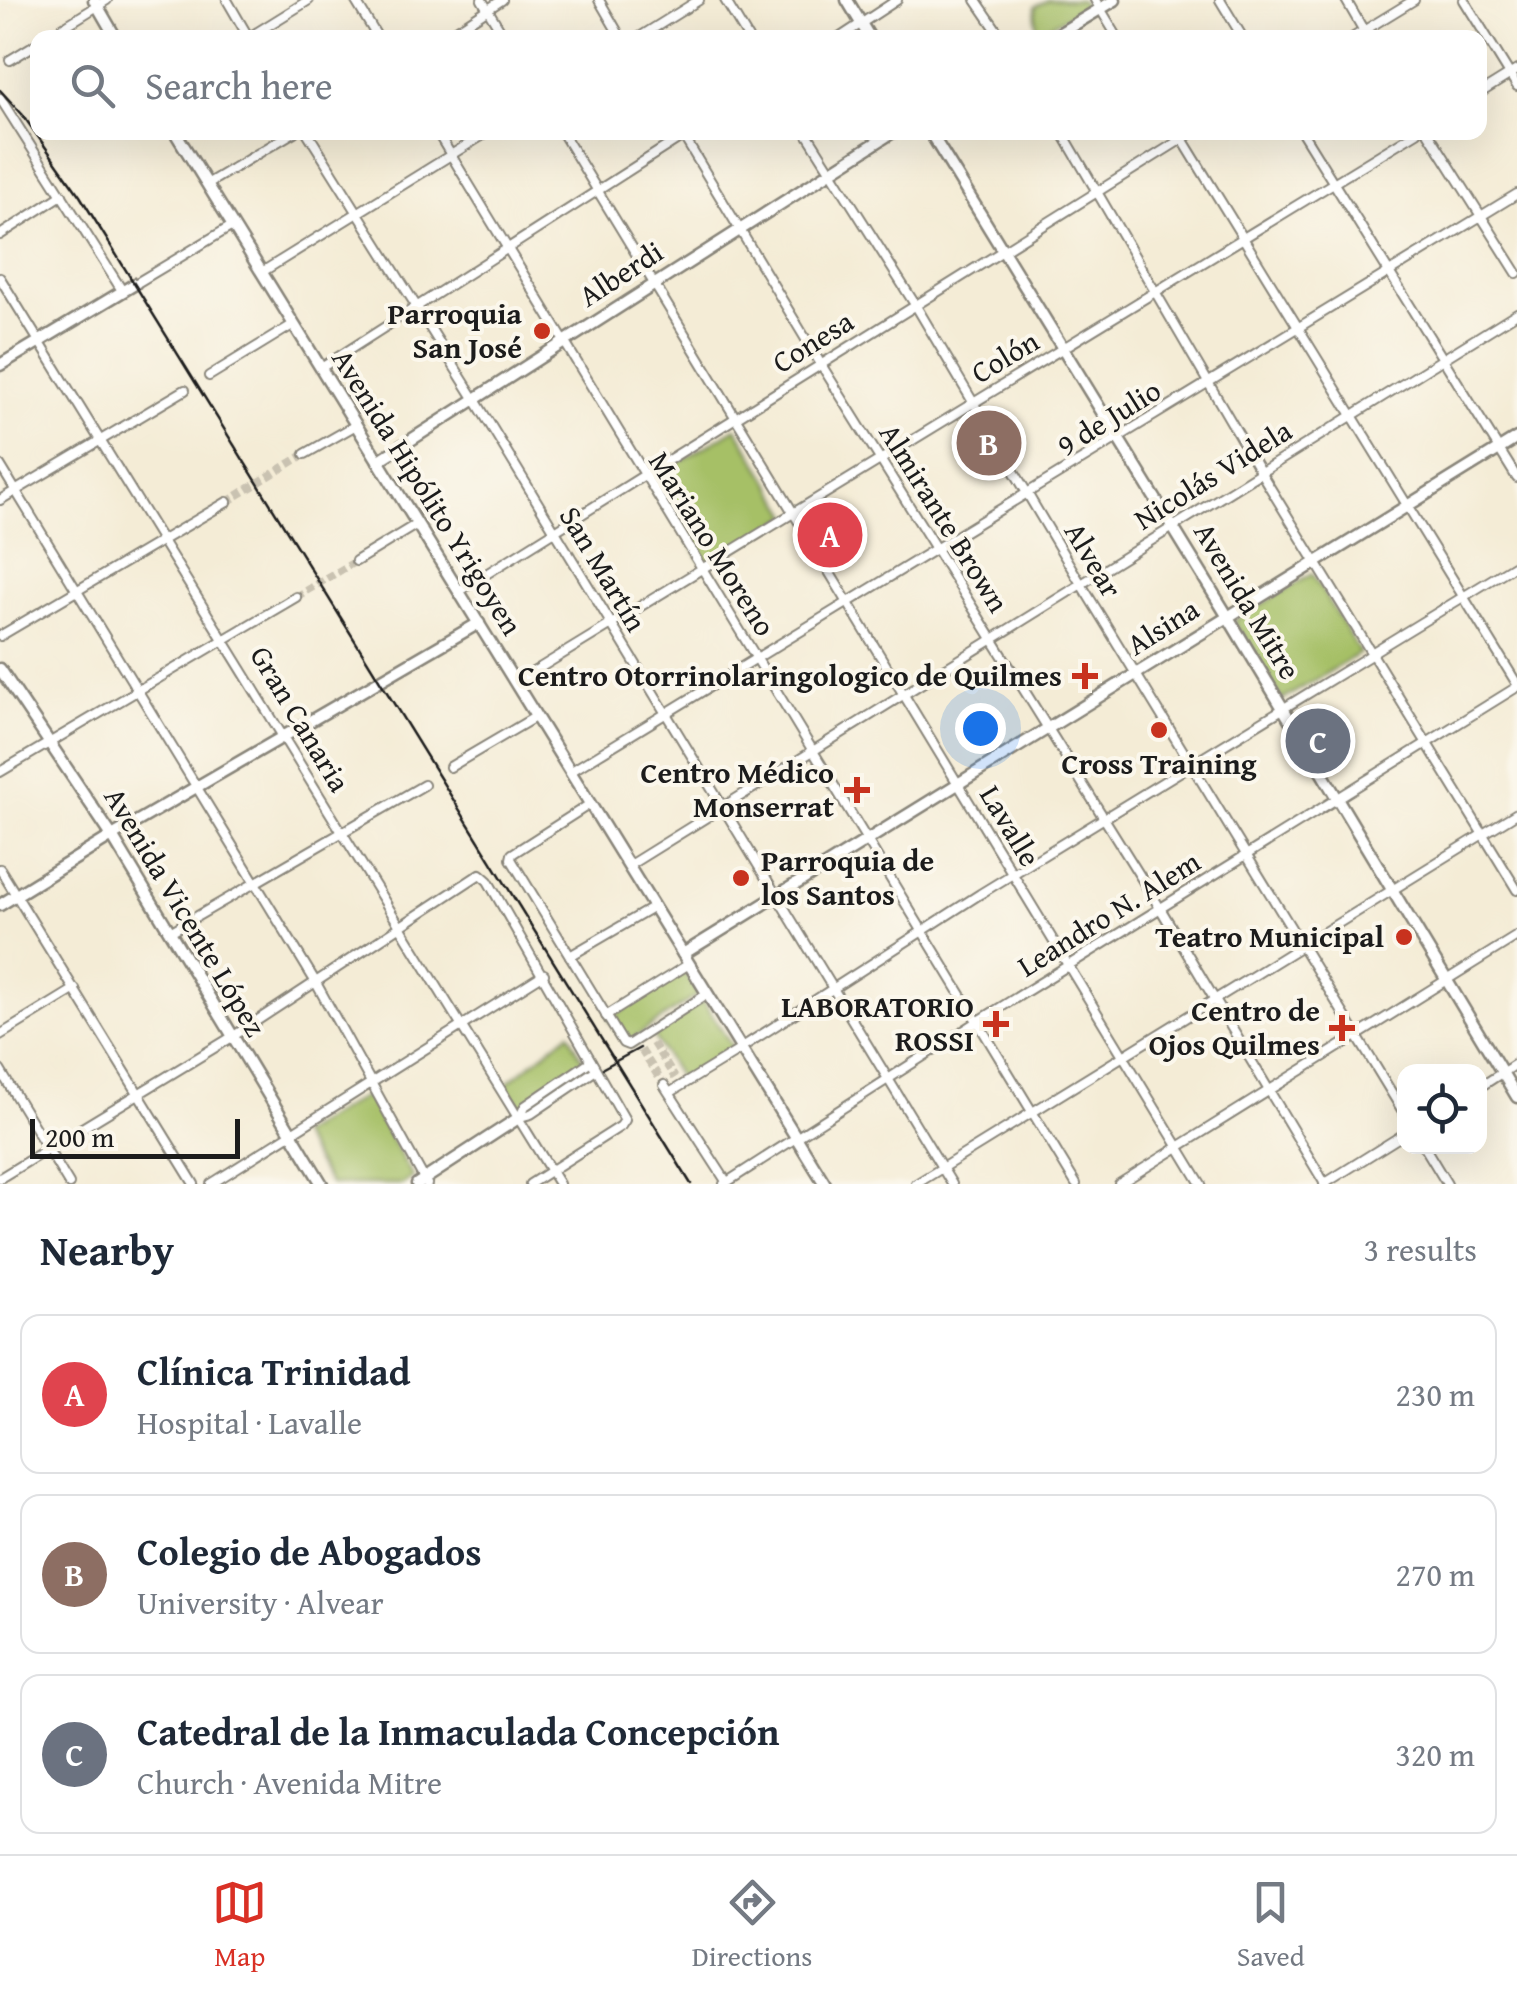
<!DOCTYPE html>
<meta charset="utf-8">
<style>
:root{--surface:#fff;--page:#f2f2f3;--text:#1f2937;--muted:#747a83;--line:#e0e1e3;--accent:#d93025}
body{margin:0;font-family:"Gentium Book Plus",serif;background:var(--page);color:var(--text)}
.controls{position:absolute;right:30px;bottom:30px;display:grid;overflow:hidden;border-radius:20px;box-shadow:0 10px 40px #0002}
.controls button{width:90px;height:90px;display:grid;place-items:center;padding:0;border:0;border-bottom:2px solid var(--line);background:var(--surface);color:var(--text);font:50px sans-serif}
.scale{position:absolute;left:30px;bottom:25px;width:210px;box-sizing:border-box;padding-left:10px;border:5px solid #1c1c1c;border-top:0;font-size:28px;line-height:35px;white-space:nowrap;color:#1c1c1c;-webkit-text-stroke:8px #fbf7ec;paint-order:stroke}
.you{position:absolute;left:980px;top:728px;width:35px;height:35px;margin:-25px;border:8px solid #fff;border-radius:50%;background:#1a73e8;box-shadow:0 0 0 15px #1a73e833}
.badge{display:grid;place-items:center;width:65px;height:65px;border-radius:50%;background:var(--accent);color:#fff;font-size:32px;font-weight:700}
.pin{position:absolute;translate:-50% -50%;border:5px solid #fff;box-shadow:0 2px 10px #0006}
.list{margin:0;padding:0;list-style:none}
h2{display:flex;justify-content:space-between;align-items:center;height:130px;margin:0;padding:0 40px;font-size:42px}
h2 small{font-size:32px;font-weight:400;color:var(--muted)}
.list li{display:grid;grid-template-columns:65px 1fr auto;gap:30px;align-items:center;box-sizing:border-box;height:160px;margin:0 20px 20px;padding:0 20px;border:2px solid var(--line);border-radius:20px}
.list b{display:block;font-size:38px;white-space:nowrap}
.list p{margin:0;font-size:32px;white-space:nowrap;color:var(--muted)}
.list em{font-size:32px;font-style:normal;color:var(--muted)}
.icon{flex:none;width:55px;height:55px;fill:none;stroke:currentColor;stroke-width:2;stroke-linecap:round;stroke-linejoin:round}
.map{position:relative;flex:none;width:1517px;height:1184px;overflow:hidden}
.search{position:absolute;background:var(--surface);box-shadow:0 10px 40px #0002;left:30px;right:30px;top:30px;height:110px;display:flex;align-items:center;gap:25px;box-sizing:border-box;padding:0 35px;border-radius:20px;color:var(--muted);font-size:38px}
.sheet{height:670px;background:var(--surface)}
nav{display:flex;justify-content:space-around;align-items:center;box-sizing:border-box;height:140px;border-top:2px solid var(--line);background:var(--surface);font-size:28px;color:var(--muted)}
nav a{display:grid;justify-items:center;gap:5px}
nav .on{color:var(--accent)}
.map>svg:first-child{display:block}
</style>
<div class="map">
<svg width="1517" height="1184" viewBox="0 0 1517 1184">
<rect width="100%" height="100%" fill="#fbf7ec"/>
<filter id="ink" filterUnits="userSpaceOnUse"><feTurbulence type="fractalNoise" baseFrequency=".01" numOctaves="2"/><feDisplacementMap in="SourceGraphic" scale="20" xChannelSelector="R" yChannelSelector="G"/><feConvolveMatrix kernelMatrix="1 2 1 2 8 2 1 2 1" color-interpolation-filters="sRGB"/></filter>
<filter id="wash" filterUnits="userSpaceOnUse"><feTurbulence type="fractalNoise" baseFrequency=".0048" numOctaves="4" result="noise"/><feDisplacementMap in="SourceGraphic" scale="40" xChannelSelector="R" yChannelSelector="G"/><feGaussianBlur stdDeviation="2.25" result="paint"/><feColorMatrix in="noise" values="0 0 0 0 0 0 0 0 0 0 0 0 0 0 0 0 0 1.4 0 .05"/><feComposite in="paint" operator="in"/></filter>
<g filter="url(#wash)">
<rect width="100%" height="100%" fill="#f4ecd6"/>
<g fill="#a6c066" stroke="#616e41" stroke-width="2.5">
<path d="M1048 0H1081L1085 6 1037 33 1035 7Z"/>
<path d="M736 428 790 515 705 567 652 479Z"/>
<path d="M1312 574 1360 653 1282 700 1234 621Z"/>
<path d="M683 971 699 994 626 1043 609 1019Z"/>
<path d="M703 1001 733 1048 681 1081 652 1034Z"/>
<path d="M569 1033 586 1066 524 1111 505 1085Z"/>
<path d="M366 1095 413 1177 403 1184H330L299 1135Z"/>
</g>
</g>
<g filter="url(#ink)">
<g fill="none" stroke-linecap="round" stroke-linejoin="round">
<g stroke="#c9c2b1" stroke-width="8" stroke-dasharray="8 4" stroke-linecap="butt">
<path d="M227 502 305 454"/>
<path d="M296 597 356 561"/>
<path d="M653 1043 675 1078"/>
<path d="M641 1050 664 1085"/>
</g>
<g stroke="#888479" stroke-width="12">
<g id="street">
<path d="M227 0 249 38"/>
<path d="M355 0 378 38"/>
<path d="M482 0 505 38"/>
<path d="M599 0 621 38"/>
<path d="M725 0 748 38"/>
<path d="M976 0 1002 38"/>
<path d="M1095 0 1118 38"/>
<path d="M1220 0 1243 38"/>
<path d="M1346 0 1368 38"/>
<path d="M1464 0 1517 86"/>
<path d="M46 38 107 0"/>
<path d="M248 38 309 0"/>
<path d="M444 38 502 0"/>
<path d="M638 38 699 0"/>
<path d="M839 38 897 0"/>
<path d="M1352 38 1414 0"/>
<path d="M10 60 38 43"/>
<path d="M1480 93 1517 70"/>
<path d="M0 98 123 292"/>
<path d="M307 132 474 398 952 1184"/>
<path d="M437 132 1076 1184"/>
<path d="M562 132 1201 1184"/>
<path d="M681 132 822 366 1160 908 1325 1184"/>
<path d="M806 132 916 306 1081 584 1404 1113"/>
<path d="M1062 132 1261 473 1517 890"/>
<path d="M1178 132 1517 684"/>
<path d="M1302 132 1517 478"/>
<path d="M1428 132 1517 273"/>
<path d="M207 184 294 132"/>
<path d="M0 235 62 195"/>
<path d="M262 272 488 132"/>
<path d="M0 278 559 1184"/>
<path d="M135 284 232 226"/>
<path d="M321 368 689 132"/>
<path d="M209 376 294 324"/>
<path d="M305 454 356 425"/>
<path d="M0 465 315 981 427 1184"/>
<path d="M0 500 185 390"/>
<path d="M356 561 417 524"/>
<path d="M459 591 1193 132"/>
<path d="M0 636 227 502"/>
<path d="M1373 652 1517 564"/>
<path d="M515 683 1417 132"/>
<path d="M450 767 535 717"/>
<path d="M0 772 296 597"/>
<path d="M570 772 1517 194"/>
<path d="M590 804 512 854 511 859 623 1043 628 1045 707 994"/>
<path d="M628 866 1517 313"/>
<path d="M0 869 194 1184"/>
<path d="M170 932 424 785"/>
<path d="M570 956 654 907"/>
<path d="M606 1016 689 964"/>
<path d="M0 1035 75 989"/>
<path d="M747 1044 980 894 1374 653"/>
<path d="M0 1070 69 1184"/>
<path d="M664 1085 726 1181"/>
<path d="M1480 1087 1517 1063"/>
<path d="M671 1092 741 1049"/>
<path d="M520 1117 525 1106 591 1061"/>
<path d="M520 1117 531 1114 596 1070"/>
<path d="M1424 1146 1447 1184"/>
<path d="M0 1178 232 1037 480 874 488 881 625 1120 621 1126 530 1184"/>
<path d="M211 1184 544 974"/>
<path d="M724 1184 977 1022 1517 687"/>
<path d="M916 1184 1517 813"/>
<path d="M1119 1184 1517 936"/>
<path d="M1324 1184 1404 1134"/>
</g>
</g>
<g stroke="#888479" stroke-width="15">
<g id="secondary">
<path d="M94 0 116 38"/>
<path d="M847 0 870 38"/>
<path d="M1052 38 1115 0"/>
<path d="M175 132 825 1184"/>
<path d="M930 132 1228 617 1517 1097"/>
<path d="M0 365 135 284"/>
<path d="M378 461 893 132"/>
<path d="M0 669 112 836 322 1184"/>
<path d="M0 905 112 836 479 623"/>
<path d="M683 954 1517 438"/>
<path d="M417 1184 520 1117"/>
</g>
</g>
<use href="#street" stroke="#fff" stroke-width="8"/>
<use href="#secondary" stroke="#fff" stroke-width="10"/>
<g stroke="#1c1c1c" stroke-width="2.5">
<path d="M0 90 22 114 80 196 691 1184"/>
<path d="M603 1068 640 1048"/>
</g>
</g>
</g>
<g fill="#c8321e" stroke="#fbf7ec" stroke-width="4">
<circle cx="542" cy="331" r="10"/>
<path d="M1080 661h10v10h10v10h-10v10h-10v-10h-10v-10h10z"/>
<circle cx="1159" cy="730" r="10"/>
<path d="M852 775h10v10h10v10h-10v10h-10v-10h-10v-10h10z"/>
<circle cx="741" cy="878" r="10"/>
<circle cx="1404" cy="937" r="10"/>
<path d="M991 1009h10v10h10v10h-10v10h-10v-10h-10v-10h10z"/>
<path d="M1337 1013h10v10h10v10h-10v10h-10v-10h-10v-10h10z"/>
</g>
<g text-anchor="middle" stroke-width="8" stroke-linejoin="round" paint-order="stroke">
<g font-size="30" fill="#1c1c1c" stroke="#fbf7ec">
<text transform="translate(621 274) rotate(-33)" y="10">Alberdi</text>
<text transform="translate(813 342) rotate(-32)" y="10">Conesa</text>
<text transform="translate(1005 357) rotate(-31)" y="10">Colón</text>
<text transform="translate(1109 418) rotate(-32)" y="10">9 de Julio</text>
<text transform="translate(1213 475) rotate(-32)" y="10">Nicolás Videla</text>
<text transform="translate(427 492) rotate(58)" y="10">Avenida Hipólito Yrigoyen</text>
<text transform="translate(944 518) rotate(58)" y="10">Almirante Brown</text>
<text transform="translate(712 544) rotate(58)" y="10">Mariano Moreno</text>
<text transform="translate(1093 560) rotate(59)" y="10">Alvear</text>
<text transform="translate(603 569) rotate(59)" y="10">San Martín</text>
<text transform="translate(1247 601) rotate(59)" y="10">Avenida Mitre</text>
<text transform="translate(1163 627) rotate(-32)" y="10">Alsina</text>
<text transform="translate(300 719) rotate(59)" y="10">Gran Canaria</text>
<text transform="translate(1010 826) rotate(59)" y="10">Lavalle</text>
<text transform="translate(185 912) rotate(59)" y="10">Avenida Vicente López</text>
<text transform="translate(1109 914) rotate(-32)" y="10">Leandro N. Alem</text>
</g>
<g font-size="30" font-weight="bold" fill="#1c1c1c" stroke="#fbf7ec" text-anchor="end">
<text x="522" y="324">Parroquia<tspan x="522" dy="34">San José</tspan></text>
<text x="1062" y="686">Centro Otorrinolaringologico de Quilmes</text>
<text x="1159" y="774" text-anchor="middle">Cross Training</text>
<text x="834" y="783">Centro Médico<tspan x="834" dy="34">Monserrat</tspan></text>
<text x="761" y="871" text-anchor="start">Parroquia de<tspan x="761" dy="34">los Santos</tspan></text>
<text x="1384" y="947">Teatro Municipal</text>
<text x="974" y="1017">LABORATORIO<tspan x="974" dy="34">ROSSI</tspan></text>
<text x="1320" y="1021">Centro de<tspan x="1320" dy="34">Ojos Quilmes</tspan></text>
</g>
</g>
</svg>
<div class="controls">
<button><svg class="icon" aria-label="locate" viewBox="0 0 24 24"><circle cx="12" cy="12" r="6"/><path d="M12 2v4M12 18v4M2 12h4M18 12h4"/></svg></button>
</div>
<div class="scale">200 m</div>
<div class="you"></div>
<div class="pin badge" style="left:830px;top:535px;background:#e0444e">A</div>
<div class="pin badge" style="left:989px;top:443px;background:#8d6e63">B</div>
<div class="pin badge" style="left:1318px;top:741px;background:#6b7280">C</div>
<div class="search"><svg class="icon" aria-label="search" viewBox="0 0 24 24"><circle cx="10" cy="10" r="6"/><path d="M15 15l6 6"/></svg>Search here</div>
</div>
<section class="sheet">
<h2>Nearby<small>3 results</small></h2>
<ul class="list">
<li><span class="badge" style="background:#e0444e">A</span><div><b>Clínica Trinidad</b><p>Hospital · Lavalle</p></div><em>230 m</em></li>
<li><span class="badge" style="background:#8d6e63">B</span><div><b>Colegio de Abogados</b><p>University · Alvear</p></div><em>270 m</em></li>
<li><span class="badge" style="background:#6b7280">C</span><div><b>Catedral de la Inmaculada Concepción</b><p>Church · Avenida Mitre</p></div><em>320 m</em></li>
</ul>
</section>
<nav>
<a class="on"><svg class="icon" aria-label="map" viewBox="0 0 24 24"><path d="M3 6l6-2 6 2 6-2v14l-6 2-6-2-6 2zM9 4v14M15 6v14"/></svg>Map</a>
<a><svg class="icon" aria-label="directions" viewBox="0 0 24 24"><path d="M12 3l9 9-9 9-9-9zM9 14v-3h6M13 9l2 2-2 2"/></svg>Directions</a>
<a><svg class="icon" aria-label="saved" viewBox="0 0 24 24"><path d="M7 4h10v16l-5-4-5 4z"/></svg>Saved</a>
</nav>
